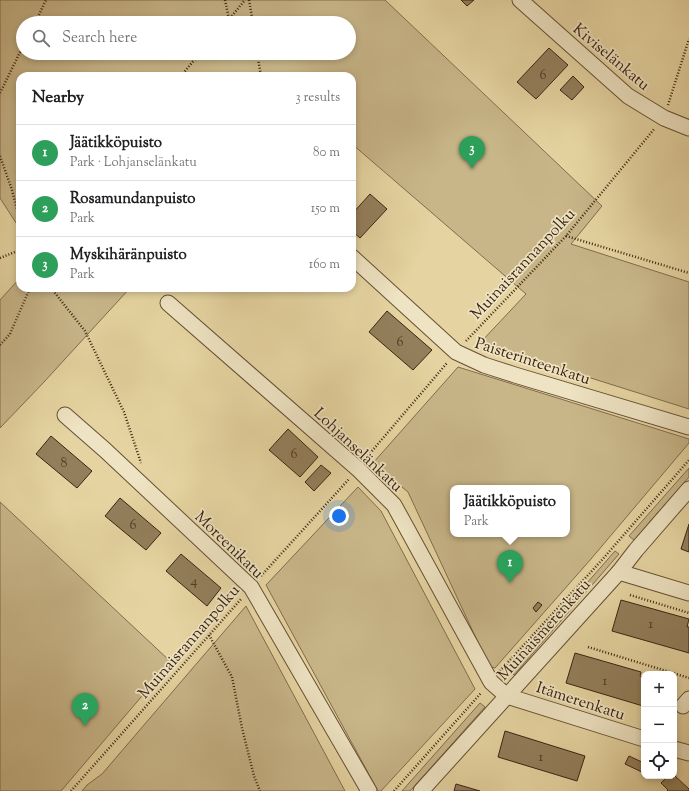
<!DOCTYPE html>
<meta charset="utf-8">
<style>
:root{--surface:#fff;--page:#f6f6f6;--text:#202124;--muted:#757577;--line:#e0e0e0;--accent:#d93025}
body{margin:0;font-family:"Sorts Mill Goudy",serif;background:var(--page);color:var(--text)}
.controls{position:absolute;right:12px;bottom:12px;display:grid;overflow:hidden;border-radius:8px;box-shadow:0 2px 6px #0003}
.controls button{width:36px;height:36px;display:grid;place-items:center;padding:0;border:0;border-bottom:1px solid var(--line);background:var(--surface);color:var(--text);font:20px sans-serif}
.you{position:absolute;left:339px;top:516px;width:14px;height:14px;margin:-10px;border:3px solid #fff;border-radius:50%;background:#1a73e8;box-shadow:0 0 0 6px #1a73e833}
.badge{display:grid;place-items:center;width:26px;height:26px;border-radius:50%;background:var(--accent);color:#fff;font-size:13px;font-weight:700}
.pin{position:absolute;translate:-50% -33px;filter:drop-shadow(0 1px 2px #0008)}
.pin::after{content:'';position:absolute;top:21px;width:14px;height:12px;background:inherit;clip-path:polygon(0 0,100% 0,50% 100%)}
.popup{position:absolute;left:450px;top:485px;width:120px;height:52px;box-sizing:border-box;display:grid;place-content:center;border-radius:8px;background:var(--surface);filter:drop-shadow(0 1px 3px #0005);font-size:13px;white-space:nowrap;color:var(--muted)}
.popup b{font-size:15px;color:var(--text)}
.popup::after{content:'';position:absolute;left:50%;top:100%;margin-left:-8px;border:8px solid transparent;border-top-color:var(--surface)}
.list{margin:0;padding:0;list-style:none}
h2{display:flex;justify-content:space-between;align-items:center;height:52px;margin:0;padding:0 16px;font-size:17px}
h2 small{font-size:13px;font-weight:400;color:var(--muted)}
.list li{display:grid;grid-template-columns:26px 1fr auto;gap:12px;align-items:center;box-sizing:border-box;height:56px;padding:0 16px;border-top:1px solid var(--line)}
.list b{display:block;font-size:15px;white-space:nowrap}
.list p{margin:0;font-size:13px;white-space:nowrap;color:var(--muted)}
.list em{font-size:13px;font-style:normal;color:var(--muted)}
.icon{flex:none;width:22px;height:22px;fill:none;stroke:currentColor;stroke-width:2;stroke-linecap:round;stroke-linejoin:round}
.map{position:relative;flex:none;width:689px;height:791px;overflow:hidden}
.search{position:absolute;background:var(--surface);box-shadow:0 2px 6px #0003;left:16px;top:16px;width:340px;height:44px;display:flex;align-items:center;gap:10px;box-sizing:border-box;padding:0 14px;border-radius:22px;color:var(--muted);font-size:15px}
.panel{position:absolute;background:var(--surface);box-shadow:0 2px 6px #0003;left:16px;top:72px;width:340px;height:220px;border-radius:12px}
.map>svg:first-child{display:block}
</style>
<div class="map">
<svg width="689" height="791" viewBox="0 0 689 791">
<rect width="100%" height="100%" fill="#e5d4a1"/>
<filter id="stains"><feTurbulence type="fractalNoise" baseFrequency=".005" numOctaves="4"/><feColorMatrix values="0 0 0 0 .2 0 0 0 0 .09 0 0 0 0 .02 0 0 0 .5 -.17"/></filter>
<radialGradient id="worn" r=".72"><stop offset=".6" stop-color="#630" stop-opacity="0"/><stop offset="1" stop-color="#630" stop-opacity=".3"/></radialGradient>
<g fill="#c8b689" stroke="#826c4d" fill-rule="evenodd">
<path d="M0 0H385L602 206 571 244 689 282V409L480 343 526 294 352 144V76H20V229L0 198ZM23 23H349V53H23Z"/>
<path d="M20 278V288H130L44 382 0 428V300Z"/>
<path d="M458 367 689 439V443L591 559 495 668 489 666 408 492 373 463ZM453 488H567V534H453Z"/>
<path d="M689 468V477L634 540 629 536Z"/>
<path d="M358 487 381 511 475 689 381 791H378L266 585Z"/>
<path d="M0 502 171 662 61 791H0Z"/>
<path d="M615 551 619 554 514 675 510 671Z"/>
<path d="M246 606 345 791H82L87 785 102 774Z"/>
<path d="M480 703 485 707 418 782 410 791H402Z"/>
</g>
<g fill="#937f5c" stroke="#3b2311">
<path d="M461 0H474L467 6Z"/>
<path d="M549 48 568 65 536 99 517 82Z"/>
<path d="M573 76 584 87 572 100 560 90Z"/>
<path d="M370 194 387 209 360 238 352 231V214Z"/>
<path d="M387 311 432 350 413 370 369 332Z"/>
<path d="M288 429 318 457 300 477 269 450Z"/>
<path d="M51 436 92 471 77 488 36 454Z"/>
<path d="M321 465 331 473 314 491 305 482Z"/>
<path d="M120 498 161 533 146 550 105 516Z"/>
<path d="M689 524V552L681 549Z"/>
<path d="M181 554 221 588 207 606 166 571Z"/>
<path d="M621 600 689 619 687 627H689V653L612 631Z"/>
<path d="M538 602 542 605 536 612 533 608Z"/>
<path d="M575 653 641 672 640 676 644 678 643 706 566 683Z"/>
<path d="M505 731 585 756 577 781 498 757Z"/>
<path d="M629 756 644 763V773L625 764Z"/>
<path d="M674 775 689 789V791H667L668 790 661 783 668 776H674Z"/>
<path d="M456 784 480 791H454Z"/>
</g>
<g fill="none" stroke-linecap="round" stroke-linejoin="round">
<g stroke="#664f35" stroke-width="17">
<g id="minor">
<path d="M520 0 628 96 664 118 689 128"/>
<path d="M352 257 456 352 484 365 515 375 689 427"/>
<path d="M168 303 358 469 394 505 491 682 507 696 644 739"/>
<path d="M65 415 105 450 251 587 369 791"/>
<path d="M619 572 689 593"/>
<path d="M683 706 689 699"/>
<path d="M674 749 689 753"/>
<path d="M421 791 619 572 636 550 689 489"/>
</g>
</g>
<g stroke="#3b2311" stroke-width="2.5" stroke-dasharray="1 2" stroke-linecap="butt">
<path d="M225 0 229 19"/>
<path d="M249 0 253 23"/>
<path d="M35 23 46 0"/>
<path d="M226 23 245 0"/>
<path d="M257 53 261 76"/>
<path d="M181 76 200 53"/>
<path d="M0 93 23 46"/>
<path d="M668 105 689 39"/>
<path d="M0 156 12 190 20 221"/>
<path d="M566 236 689 273"/>
<path d="M0 258 20 250"/>
<path d="M51 288 85 331 124 412 141 463"/>
<path d="M466 341 566 236 655 128"/>
<path d="M0 345 10 334 30 288"/>
<path d="M366 458 447 363"/>
<path d="M261 576 349 479"/>
<path d="M630 595 689 613"/>
<path d="M209 635 232 677 242 728 254 776 260 791"/>
<path d="M588 647 689 678"/>
<path d="M500 671 601 561 689 460"/>
<path d="M71 791 242 598"/>
<path d="M394 791 481 693"/>
</g>
<use href="#minor" stroke="#eee3c2" stroke-width="15"/>
</g>
<g text-anchor="middle" stroke-width="3.5" stroke-linejoin="round" paint-order="stroke">
<g font-size="14" fill="#513a24">
<text x="543" y="79">6</text>
<text x="400" y="346">6</text>
<text x="294" y="458">6</text>
<text x="64" y="467">8</text>
<text x="133" y="529">6</text>
<text x="194" y="585">4</text>
<text x="651" y="628">1</text>
<text x="605" y="685">1</text>
<text x="541" y="761">1</text>
</g>
<g font-size="16" fill="#3b2311" stroke="#eee3c2">
<text transform="translate(612 56) rotate(40)" y="6">Kiviselänkatu</text>
<text transform="translate(522 263) rotate(-47)" y="6">Muinaisrannanpolku</text>
<text transform="translate(533 360) rotate(18)" y="6">Paisterinteenkatu</text>
<text transform="translate(359 449) rotate(43)" y="6">Lohjanselänkatu</text>
<text transform="translate(230 544) rotate(44)" y="6">Moreenikatu</text>
<text transform="translate(543 629) rotate(-48)" y="6">Muinaismerenkatu</text>
<text transform="translate(188 641) rotate(-49)" y="6">Muinaisrannanpolku</text>
<text transform="translate(581 700) rotate(18)" y="6">Itämerenkatu</text>
</g>
</g>
<rect width="100%" height="100%" filter="url(#stains)"/>
<rect width="100%" height="100%" fill="url(#worn)"/>
</svg>
<div class="controls">
<button>+</button>
<button>−</button>
<button><svg class="icon" aria-label="locate" viewBox="0 0 24 24"><circle cx="12" cy="12" r="6"/><path d="M12 2v4M12 18v4M2 12h4M18 12h4"/></svg></button>
</div>
<div class="you"></div>
<div class="pin badge" style="left:510px;top:583px;background:#2e9e5b">1</div>
<div class="popup"><b>Jäätikköpuisto</b>Park</div>
<div class="pin badge" style="left:85px;top:726px;background:#2e9e5b">2</div>
<div class="pin badge" style="left:472px;top:169px;background:#2e9e5b">3</div>
<div class="search"><svg class="icon" aria-label="search" viewBox="0 0 24 24"><circle cx="10" cy="10" r="6"/><path d="M15 15l6 6"/></svg>Search here</div>
<section class="panel">
<h2>Nearby<small>3 results</small></h2>
<ul class="list">
<li><span class="badge" style="background:#2e9e5b">1</span><div><b>Jäätikköpuisto</b><p>Park · Lohjanselänkatu</p></div><em>80 m</em></li>
<li><span class="badge" style="background:#2e9e5b">2</span><div><b>Rosamundanpuisto</b><p>Park</p></div><em>150 m</em></li>
<li><span class="badge" style="background:#2e9e5b">3</span><div><b>Myskihäränpuisto</b><p>Park</p></div><em>160 m</em></li>
</ul>
</section>
</div>
